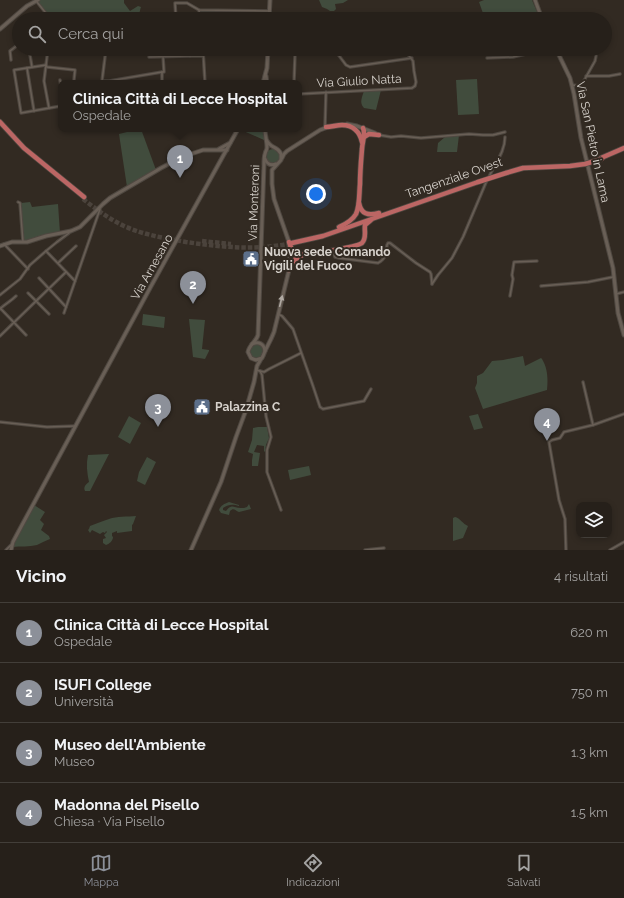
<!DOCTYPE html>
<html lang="it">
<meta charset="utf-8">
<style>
:root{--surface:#26201a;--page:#2e2823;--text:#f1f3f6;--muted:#a4a3a2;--line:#423e39;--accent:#8c9099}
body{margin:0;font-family:Raleway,sans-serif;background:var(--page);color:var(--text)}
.controls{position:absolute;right:12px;bottom:12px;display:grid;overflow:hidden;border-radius:8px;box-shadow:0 2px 6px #0003}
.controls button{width:36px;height:36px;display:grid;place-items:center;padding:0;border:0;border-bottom:1px solid var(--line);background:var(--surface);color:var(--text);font:20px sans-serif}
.you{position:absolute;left:316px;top:194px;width:14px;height:14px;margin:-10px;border:3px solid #fff;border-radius:50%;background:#1a73e8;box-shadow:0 0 0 6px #1a73e833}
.badge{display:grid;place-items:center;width:26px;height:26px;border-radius:50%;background:var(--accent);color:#fff;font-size:13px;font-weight:700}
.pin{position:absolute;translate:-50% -33px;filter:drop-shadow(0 1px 2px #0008)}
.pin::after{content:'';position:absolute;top:21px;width:14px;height:12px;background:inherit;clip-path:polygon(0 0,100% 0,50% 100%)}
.popup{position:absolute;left:58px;top:80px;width:244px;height:52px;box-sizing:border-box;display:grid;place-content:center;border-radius:8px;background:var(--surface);filter:drop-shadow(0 1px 3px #0005);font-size:13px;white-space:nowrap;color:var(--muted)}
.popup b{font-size:15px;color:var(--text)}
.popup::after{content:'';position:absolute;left:50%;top:100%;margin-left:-8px;border:8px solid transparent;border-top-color:var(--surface)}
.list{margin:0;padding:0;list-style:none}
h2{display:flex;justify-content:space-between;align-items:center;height:52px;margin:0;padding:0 16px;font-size:17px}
h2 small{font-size:13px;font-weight:400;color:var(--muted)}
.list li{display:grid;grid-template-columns:26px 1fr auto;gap:12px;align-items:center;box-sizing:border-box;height:60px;padding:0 16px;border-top:1px solid var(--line)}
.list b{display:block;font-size:15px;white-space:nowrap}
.list p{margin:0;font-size:13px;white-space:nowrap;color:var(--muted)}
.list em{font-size:13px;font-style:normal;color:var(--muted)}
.icon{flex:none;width:22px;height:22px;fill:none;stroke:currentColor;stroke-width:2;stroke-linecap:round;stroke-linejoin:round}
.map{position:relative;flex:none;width:624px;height:550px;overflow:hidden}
.search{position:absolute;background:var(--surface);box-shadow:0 2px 6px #0003;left:12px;right:12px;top:12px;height:44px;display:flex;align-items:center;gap:10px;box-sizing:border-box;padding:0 14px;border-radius:22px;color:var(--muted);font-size:15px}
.sheet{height:292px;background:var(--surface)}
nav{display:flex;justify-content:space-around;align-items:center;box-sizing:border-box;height:56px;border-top:1px solid var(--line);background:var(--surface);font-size:11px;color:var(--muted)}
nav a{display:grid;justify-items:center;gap:2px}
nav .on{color:var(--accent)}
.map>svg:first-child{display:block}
</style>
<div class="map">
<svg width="624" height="550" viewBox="0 0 624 550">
<rect width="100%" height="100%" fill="#322a22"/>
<g fill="#414c3d">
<path d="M38 0H124V3L130 11 138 6 141 7C140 9 140 12 139 14 133 21 123 20 116 15L104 16 96 13 70 14 67 19 49 16 46 14 38 2Z"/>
<path d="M319 0H348L343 3 335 4 336 9 334 11H330L327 9 322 7Z"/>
<path d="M484 0H532L540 19H512L510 15 498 19H485L479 2Z"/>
<path d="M200 11H241V19H235L200 13Z"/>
<path d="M477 79 479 114 458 115 456 80Z"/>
<path d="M381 90 376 110 364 108C359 103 362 97 364 91Z"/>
<path d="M139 129H141L156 170 127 187 119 134Z"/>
<path d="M239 129H264V140Z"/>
<path d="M459 135 457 152H437L438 143 445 137H453V136Z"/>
<circle cx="273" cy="156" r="7"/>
<path d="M30 202 32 207 58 204 60 233 23 241 21 203Z"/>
<path d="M143 314 165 317 164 328 142 325Z"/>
<path d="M189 319 205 320 202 349 209 350V351L205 359 193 357Z"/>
<circle cx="256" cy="351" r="7"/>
<path d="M523 356 525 366 541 358 542 359C548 369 548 379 547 390L483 409 475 388 477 383V376L483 373 492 361 503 360Z"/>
<path d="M478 414 483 428 474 430 469 416Z"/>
<path d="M129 416 141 423 130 444 118 437Z"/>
<path d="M258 427H267L269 438 266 445 265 452 264 451V446L257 445 254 452 260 453 258 466H252V460L253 454 248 452 252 440 253 428Z"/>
<path d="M109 454 90 491H85C83 487 86 484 89 482 87 473 86 464 88 455Z"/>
<path d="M147 457 156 462 145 485 137 481 139 472Z"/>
<path d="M309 466 311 475 290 480 288 470Z"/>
<path d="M229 502 239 505V506C233 504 229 504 223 508V510L226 511C232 503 233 508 241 508 243 508 245 508 247 507L249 504 251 509 239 512C235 511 234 507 230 511L229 515 221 513 219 510C221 505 224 504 229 502Z"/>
<path d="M34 505 45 512 40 520 44 524 41 530 49 536 50 539C45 541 41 543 37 545 29 547 21 546 12 547L14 542Z"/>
<path d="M136 516 133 524 132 525V531L117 533V531L112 533V536L113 537C113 541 109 544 106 545L103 543V539L106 538 104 535 107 532 106 531 105 533 103 532 100 534 92 530 90 533 88 530 89 529 90 526C96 524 102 521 109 519 117 516 127 517 136 516Z"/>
<path d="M455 517C460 518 463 524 468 526L463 538 453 541V518Z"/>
</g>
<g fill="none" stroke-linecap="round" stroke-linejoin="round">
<g stroke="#4b433c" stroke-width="4.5" stroke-dasharray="4.5 2" stroke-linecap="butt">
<path d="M83 199C96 209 109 219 124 226 144 235 164 238 186 242 221 247 256 251 292 243"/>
<path d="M202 241 231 244"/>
</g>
<g stroke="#4f4841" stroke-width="3.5">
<g id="street">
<path d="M37 2 49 17 57 19"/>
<path d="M199 10 200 19"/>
<path d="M176 19 175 3H187L199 10 269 11"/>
<path d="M29 49 32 67"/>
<path d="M48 49 44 81 49 108"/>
<path d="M106 49 102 81H109L162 72V83"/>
<path d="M203 49 205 83"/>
<path d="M292 49 295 53V55L294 83"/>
<path d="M334 49 346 65 350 67 412 58"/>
<path d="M248 50V49"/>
<path d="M255 51 256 49"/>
<path d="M162 56 163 49"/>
<path d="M190 56H203"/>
<path d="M149 57 190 56V49"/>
<path d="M487 58 513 57 548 49"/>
<path d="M11 60 10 51 19 44"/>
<path d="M27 68 34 111"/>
<path d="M162 72H164L163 56"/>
<path d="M586 76H609L620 74"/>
<path d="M60 80 61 87"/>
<path d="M572 85 581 86 595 61 596 56"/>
<path d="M299 94 412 88 415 86 416 82 414 71 413 61 404 49"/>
<path d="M61 106 21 113 14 70 46 65 47 67 75 70 74 80"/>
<path d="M325 126 326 92"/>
<path d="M379 135 391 137 401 136 421 138 469 134 483 135H493L505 132"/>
<path d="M489 177C495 163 505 152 505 137"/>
<path d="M18 202 20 203 23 242"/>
<path d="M4 244 28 269"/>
<path d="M46 251 75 281"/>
<path d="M333 252 335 257 339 258 378 263C386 259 386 253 387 245L388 243H390L416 263 430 272 431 274 432 284"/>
<path d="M58 263 76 246"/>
<path d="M39 278 66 307"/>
<path d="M432 284 438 275 452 258 463 237 487 180"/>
<path d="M541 286 588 282 613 277"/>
<path d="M28 293 49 314"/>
<path d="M616 294 624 292"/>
<path d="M0 295 20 279 30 265 46 251 57 242 69 233"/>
<path d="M510 296 513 279 512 275 514 262 537 261"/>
<path d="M0 308 26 335"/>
<path d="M0 309C5 304 11 301 16 296"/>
<path d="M64 313 100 209"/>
<path d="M278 314 282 316 293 329 313 386 320 407 323 409 364 401 371 389"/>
<path d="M0 336 66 272"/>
<path d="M256 370 260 371 262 375 266 416 271 437 267 450V472L281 510"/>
<path d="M260 371 264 372 269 369 301 353"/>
<path d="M583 382 593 425"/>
<path d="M0 422 47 427 76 426"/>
<path d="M6 550 11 545"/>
<path d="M365 550 384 548"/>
<path d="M566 550 565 519 559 500 549 442 552 440 560 438 564 432 593 425 624 414"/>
<path d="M610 550 624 542"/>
</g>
</g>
<g stroke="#4f4841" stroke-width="5">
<g id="secondary">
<path d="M535 0 542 19"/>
<path d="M269 19 270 0"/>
<path d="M0 29 27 6 38 0"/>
<path d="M556 49 570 78 574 94 581 138 613 268 618 313 624 335"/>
<path d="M266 76 267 83"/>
<path d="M263 83 267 68 268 49"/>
<path d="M347 124 357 126 375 133"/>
<path d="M265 129C265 135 267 141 267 147 267 151 266 149 265 154 264 157 264 161 264 164L258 335C256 342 249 345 248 352L251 358 256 360 262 358 263 356 265 351 271 339 274 332 289 270 290 258 289 242 274 199 272 184V170L281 160V154C277 145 271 150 266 139"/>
<path d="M219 149 230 143"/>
<path d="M282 158 284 154 287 151 320 130 328 127"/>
<path d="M265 159C267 164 271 166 276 164"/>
<path d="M0 246 12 242H27L46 236 71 231 80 227 103 204 110 198 161 168 182 157 203 150H227"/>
<path d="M252 344C259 341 264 344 265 351"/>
<path d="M11 550 13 542 21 527 150 288 238 129"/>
<path d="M191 550 221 482 236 437 246 410 254 382 257 366 261 359"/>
</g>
</g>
<g stroke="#4f4841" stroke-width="6">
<g id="highway">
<path d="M0 122 24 148 84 197"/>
<path d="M326 127C331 127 337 125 342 125 353 125 360 132 362 142"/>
<path d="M364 137 369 134 379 135"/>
<path d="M601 158 624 148"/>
<path d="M359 203C361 214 368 216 379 213"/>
<path d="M339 227C346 224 352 221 356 214 360 205 359 193 360 184 360 172 361 161 362 149 362 143 366 134 363 128"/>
<path d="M289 242C291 247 292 253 297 254 303 256 357 247 362 243 367 238 364 231 365 225L371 220"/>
<path d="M292 243 323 236 478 182"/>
<path d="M289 270 294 260 301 256"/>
</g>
</g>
<use href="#street" stroke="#695f56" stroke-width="1.5"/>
<use href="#secondary" stroke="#695f56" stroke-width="3"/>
<use href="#highway" stroke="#bc6664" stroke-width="4.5"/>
<g stroke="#4f4841" stroke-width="6" stroke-linecap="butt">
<path id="highway-bridge" d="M478 182 506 173 523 168 570 166 585 164 602 159"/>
</g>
<use href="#highway-bridge" stroke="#bc6664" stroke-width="4.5"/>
</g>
<defs><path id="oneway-solid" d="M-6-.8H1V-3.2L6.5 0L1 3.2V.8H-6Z"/></defs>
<use fill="#b0aaa3" href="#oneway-solid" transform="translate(281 301) rotate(-76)"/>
<defs>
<g id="civic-square" transform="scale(0.9)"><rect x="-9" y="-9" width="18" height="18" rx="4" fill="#5c6f8a" stroke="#322a22"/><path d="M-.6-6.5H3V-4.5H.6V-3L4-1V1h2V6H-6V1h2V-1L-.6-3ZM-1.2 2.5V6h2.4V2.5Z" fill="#fff"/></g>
</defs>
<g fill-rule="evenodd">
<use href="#civic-square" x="251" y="259"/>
<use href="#civic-square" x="202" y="407"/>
</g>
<g text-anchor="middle" stroke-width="4" stroke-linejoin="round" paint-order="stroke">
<g font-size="12" fill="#d7d2cc" stroke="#322a22">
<text transform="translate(359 81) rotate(-3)" y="4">Via Giulio Natta</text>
<text transform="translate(593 142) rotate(78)" y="4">Via San Pietro in Lama</text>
<text transform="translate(454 178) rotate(-19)" y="4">Tangenziale Ovest</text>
<text transform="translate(254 203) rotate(-88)" y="4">Via Monteroni</text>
<text transform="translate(152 267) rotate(-61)" y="4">Via Arnesano</text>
</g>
<g font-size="12" font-weight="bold" fill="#d7d2cc" stroke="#322a22" text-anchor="start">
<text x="264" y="256">Nuova sede Comando<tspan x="264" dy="14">Vigili del Fuoco</tspan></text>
<text x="215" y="411">Palazzina C</text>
</g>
</g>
</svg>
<div class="controls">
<button><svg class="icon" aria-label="layers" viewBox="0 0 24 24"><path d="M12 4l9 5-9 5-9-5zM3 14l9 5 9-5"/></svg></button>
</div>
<div class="you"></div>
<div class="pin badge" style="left:180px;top:178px">1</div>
<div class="popup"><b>Clinica Città di Lecce Hospital</b>Ospedale</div>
<div class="pin badge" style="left:193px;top:304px">2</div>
<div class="pin badge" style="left:158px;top:427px">3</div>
<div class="pin badge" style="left:547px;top:441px">4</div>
<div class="search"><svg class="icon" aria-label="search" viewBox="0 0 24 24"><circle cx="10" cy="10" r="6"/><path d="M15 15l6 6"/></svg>Cerca qui</div>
</div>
<section class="sheet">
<h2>Vicino<small>4 risultati</small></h2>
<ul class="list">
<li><span class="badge">1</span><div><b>Clinica Città di Lecce Hospital</b><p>Ospedale</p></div><em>620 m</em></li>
<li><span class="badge">2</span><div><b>ISUFI College</b><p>Università</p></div><em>750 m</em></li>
<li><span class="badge">3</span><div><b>Museo dell'Ambiente</b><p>Museo</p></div><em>1.3 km</em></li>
<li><span class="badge">4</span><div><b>Madonna del Pisello</b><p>Chiesa · Via Pisello</p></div><em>1.5 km</em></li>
</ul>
</section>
<nav>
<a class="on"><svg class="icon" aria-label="map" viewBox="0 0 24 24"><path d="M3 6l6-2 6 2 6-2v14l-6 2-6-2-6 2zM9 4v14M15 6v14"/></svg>Mappa</a>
<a><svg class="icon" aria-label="directions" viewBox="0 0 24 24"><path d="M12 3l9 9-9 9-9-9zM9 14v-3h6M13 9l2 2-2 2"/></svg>Indicazioni</a>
<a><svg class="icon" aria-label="saved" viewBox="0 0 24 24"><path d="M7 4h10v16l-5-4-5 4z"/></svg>Salvati</a>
</nav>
